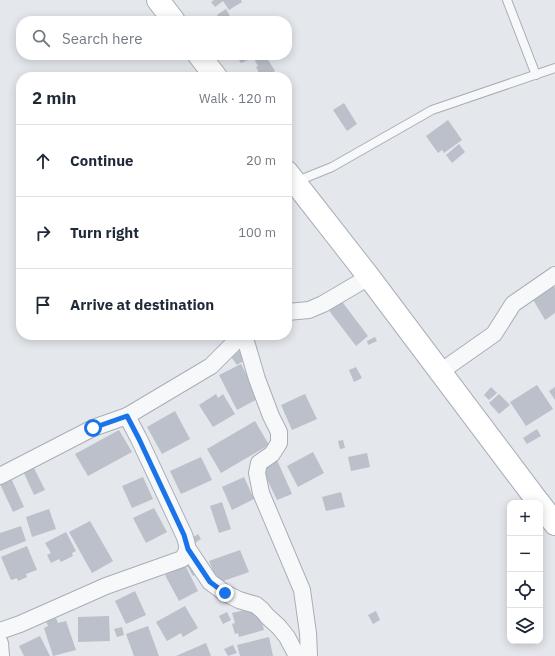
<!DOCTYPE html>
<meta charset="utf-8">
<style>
:root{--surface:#fff;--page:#f6f6f7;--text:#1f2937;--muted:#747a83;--line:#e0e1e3}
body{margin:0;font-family:"IBM Plex Sans",sans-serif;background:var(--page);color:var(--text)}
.controls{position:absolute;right:12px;bottom:12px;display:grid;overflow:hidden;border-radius:8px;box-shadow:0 2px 10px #0003}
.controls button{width:36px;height:36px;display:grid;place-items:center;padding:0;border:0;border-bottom:1px solid var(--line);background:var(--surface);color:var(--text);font:20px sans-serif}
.stop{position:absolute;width:12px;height:12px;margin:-9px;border:3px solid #1a73e8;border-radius:50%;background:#fff}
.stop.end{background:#1a73e8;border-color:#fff;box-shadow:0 1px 4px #0008}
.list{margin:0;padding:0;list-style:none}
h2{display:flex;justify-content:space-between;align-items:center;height:52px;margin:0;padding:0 16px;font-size:17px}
h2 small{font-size:13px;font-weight:400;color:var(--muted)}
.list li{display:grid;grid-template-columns:26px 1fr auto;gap:12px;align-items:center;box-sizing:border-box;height:72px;padding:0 16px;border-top:1px solid var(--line)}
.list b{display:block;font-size:15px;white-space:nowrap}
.list em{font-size:13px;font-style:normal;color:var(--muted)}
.icon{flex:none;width:22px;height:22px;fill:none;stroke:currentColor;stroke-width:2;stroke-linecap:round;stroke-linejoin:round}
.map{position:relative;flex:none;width:555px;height:656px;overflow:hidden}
.search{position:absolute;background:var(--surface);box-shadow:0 2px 10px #0003;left:16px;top:16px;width:276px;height:44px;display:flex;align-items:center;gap:10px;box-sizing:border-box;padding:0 14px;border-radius:16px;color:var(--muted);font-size:15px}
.panel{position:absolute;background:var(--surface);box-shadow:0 2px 10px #0003;left:16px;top:72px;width:276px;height:268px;border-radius:16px}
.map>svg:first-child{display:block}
</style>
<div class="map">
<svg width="555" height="656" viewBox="0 0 555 656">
<rect width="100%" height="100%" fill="#e4e7ec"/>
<g fill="#bbc0ca">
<path d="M214 0H241L242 2 229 10 223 1 215 7 211 2Z"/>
<path d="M226 9 231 18 226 21H221L217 15Z"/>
<path d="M237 55H242L246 61 241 63 236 56Z"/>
<path d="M243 55H265L275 71 265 77H261L256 67 258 66 253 57 247 61Z"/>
<path d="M344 103 357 124 347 131 333 110Z"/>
<path d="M448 120 462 140 444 153 442 150 438 153 426 136Z"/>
<path d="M459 144 465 152 452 163 446 155Z"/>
<path d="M552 283 555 288V313L545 320 531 296Z"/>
<path d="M340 299 368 336 356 346 327 308Z"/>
<path d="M375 337 377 341 368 345 367 341Z"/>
<path d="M242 349 248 358 237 365 231 357Z"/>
<path d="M241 364 259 398 237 410 219 375Z"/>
<path d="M356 367 362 378 354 382 349 370Z"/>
<path d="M537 385 553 409 526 426 510 402Z"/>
<path d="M491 387 497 393 489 400 484 395Z"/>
<path d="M555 387V400L549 391Z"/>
<path d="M216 394 218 398 223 394 235 414 213 427 199 405Z"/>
<path d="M305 394 317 419 292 430 281 405Z"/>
<path d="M499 394 510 405 499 414 489 403Z"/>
<path d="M175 411 190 439 162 454 147 427Z"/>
<path d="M255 421 269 445 221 473 207 449Z"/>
<path d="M537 429 541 436 527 444 523 438Z"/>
<path d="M119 430 132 452 88 476 75 454Z"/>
<path d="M343 440 345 448 340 449 338 441Z"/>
<path d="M313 452 324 473 298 487 287 466Z"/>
<path d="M367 453 370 467 351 471 348 457Z"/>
<path d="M201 457 212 480 181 494 170 471Z"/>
<path d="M277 460 292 494 277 500 261 467Z"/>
<path d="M33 466 45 490 34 495 23 471Z"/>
<path d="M143 477 153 499 132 508 122 486Z"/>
<path d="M244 477 254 499 232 510 222 487Z"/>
<path d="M11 478 24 507 13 512 0 484Z"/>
<path d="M341 492 345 507 326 511 322 497Z"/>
<path d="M222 502 231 529 219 533 210 506Z"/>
<path d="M154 508 167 532 146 543 133 518Z"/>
<path d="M49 509 56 529 32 537 26 517Z"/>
<path d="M90 521 113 561 92 573 69 532Z"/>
<path d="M21 526 26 541 0 551V533Z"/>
<path d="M66 532 76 551 72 553 73 556 61 562 59 559 51 563 47 555 51 553 45 543Z"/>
<path d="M198 534 201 539 195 543 192 538Z"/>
<path d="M27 546 37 570 26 574 27 577 18 581 17 578 11 580 1 557Z"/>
<path d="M240 550 249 572 218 583 209 561Z"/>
<path d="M190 561 197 574 193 576 186 564Z"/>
<path d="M185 565 198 591 179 601 165 575Z"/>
<path d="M135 591 146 615 126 624 115 601Z"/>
<path d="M185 606 198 628 183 637 181 633 167 641 156 622Z"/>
<path d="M258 607 264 630 239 637 238 633 235 634 232 624 235 623 232 613Z"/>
<path d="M376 611 380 620 373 624 368 615Z"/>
<path d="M227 612 231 620 223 624 219 616Z"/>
<path d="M109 616 110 641 78 642V617Z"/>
<path d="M56 618 58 623 66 621 76 650 53 656 44 628 48 626 46 621Z"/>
<path d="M148 626 159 656H134L126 634Z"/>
<path d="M122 627 124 635 117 637 114 629Z"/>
<path d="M40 636 50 656H24L19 646Z"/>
<path d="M269 637 273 656H240L237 645Z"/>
<path d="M206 643 211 656H176Z"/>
<path d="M233 645 237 653 228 656 224 649Z"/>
</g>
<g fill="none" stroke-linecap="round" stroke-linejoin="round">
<g stroke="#a9aeb7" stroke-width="10">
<g id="service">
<path d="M507 0 536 75"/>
<path d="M295 182 332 167 432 110 555 68"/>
</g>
</g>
<g stroke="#a9aeb7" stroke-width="18">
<g id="minor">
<path d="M287 312 309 310 323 304 369 277"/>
<path d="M244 335 257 379 271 416 279 432V443L272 454 259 463 257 473 261 493 302 590 308 633 309 656"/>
<path d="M440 372 494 334 513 304 555 275"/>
<path d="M0 476 93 428 127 416"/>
<path d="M188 549 210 582 225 593 239 600 256 605 262 610 267 616 279 627 287 637 297 656"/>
<path d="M0 631 20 624 106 586 182 559C189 551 188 545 184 535L139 439 127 416 211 366 242 335"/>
<path d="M0 643 1 656"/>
</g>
</g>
<g stroke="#a9aeb7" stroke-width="24">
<g id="secondary">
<path d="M158 0 174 21"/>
<path d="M199 55 216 77"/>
<path d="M287 172 369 277 539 503"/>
<path d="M540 504 555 524"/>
</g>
</g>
<use href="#service" stroke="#f7f8fa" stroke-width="8"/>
<use href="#minor" stroke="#f7f8fa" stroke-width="16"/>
<use href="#secondary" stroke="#fff" stroke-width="22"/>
</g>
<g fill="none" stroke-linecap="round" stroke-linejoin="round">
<path stroke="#1a73e8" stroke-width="5" d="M93 428 127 416 139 439 184 535 188 549 210 582 225 593"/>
</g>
</svg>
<div class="controls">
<button>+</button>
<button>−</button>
<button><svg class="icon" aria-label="locate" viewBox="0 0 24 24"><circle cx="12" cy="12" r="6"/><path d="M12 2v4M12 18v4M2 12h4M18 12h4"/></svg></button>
<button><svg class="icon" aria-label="layers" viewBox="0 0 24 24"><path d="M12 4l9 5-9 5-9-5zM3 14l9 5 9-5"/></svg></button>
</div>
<div class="stop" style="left:93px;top:428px"></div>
<div class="stop end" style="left:225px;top:593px"></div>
<div class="search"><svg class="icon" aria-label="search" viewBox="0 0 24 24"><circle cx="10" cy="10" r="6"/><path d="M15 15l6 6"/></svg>Search here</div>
<section class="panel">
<h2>2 min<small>Walk · 120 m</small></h2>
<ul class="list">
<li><svg class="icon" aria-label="ahead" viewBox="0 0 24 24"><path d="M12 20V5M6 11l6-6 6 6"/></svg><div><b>Continue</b></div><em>20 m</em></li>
<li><svg class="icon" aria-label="right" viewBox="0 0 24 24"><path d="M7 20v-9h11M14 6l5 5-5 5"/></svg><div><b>Turn right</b></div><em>100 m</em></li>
<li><svg class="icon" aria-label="arrive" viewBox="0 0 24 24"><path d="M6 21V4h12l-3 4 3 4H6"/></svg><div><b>Arrive at destination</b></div></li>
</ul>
</section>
</div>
